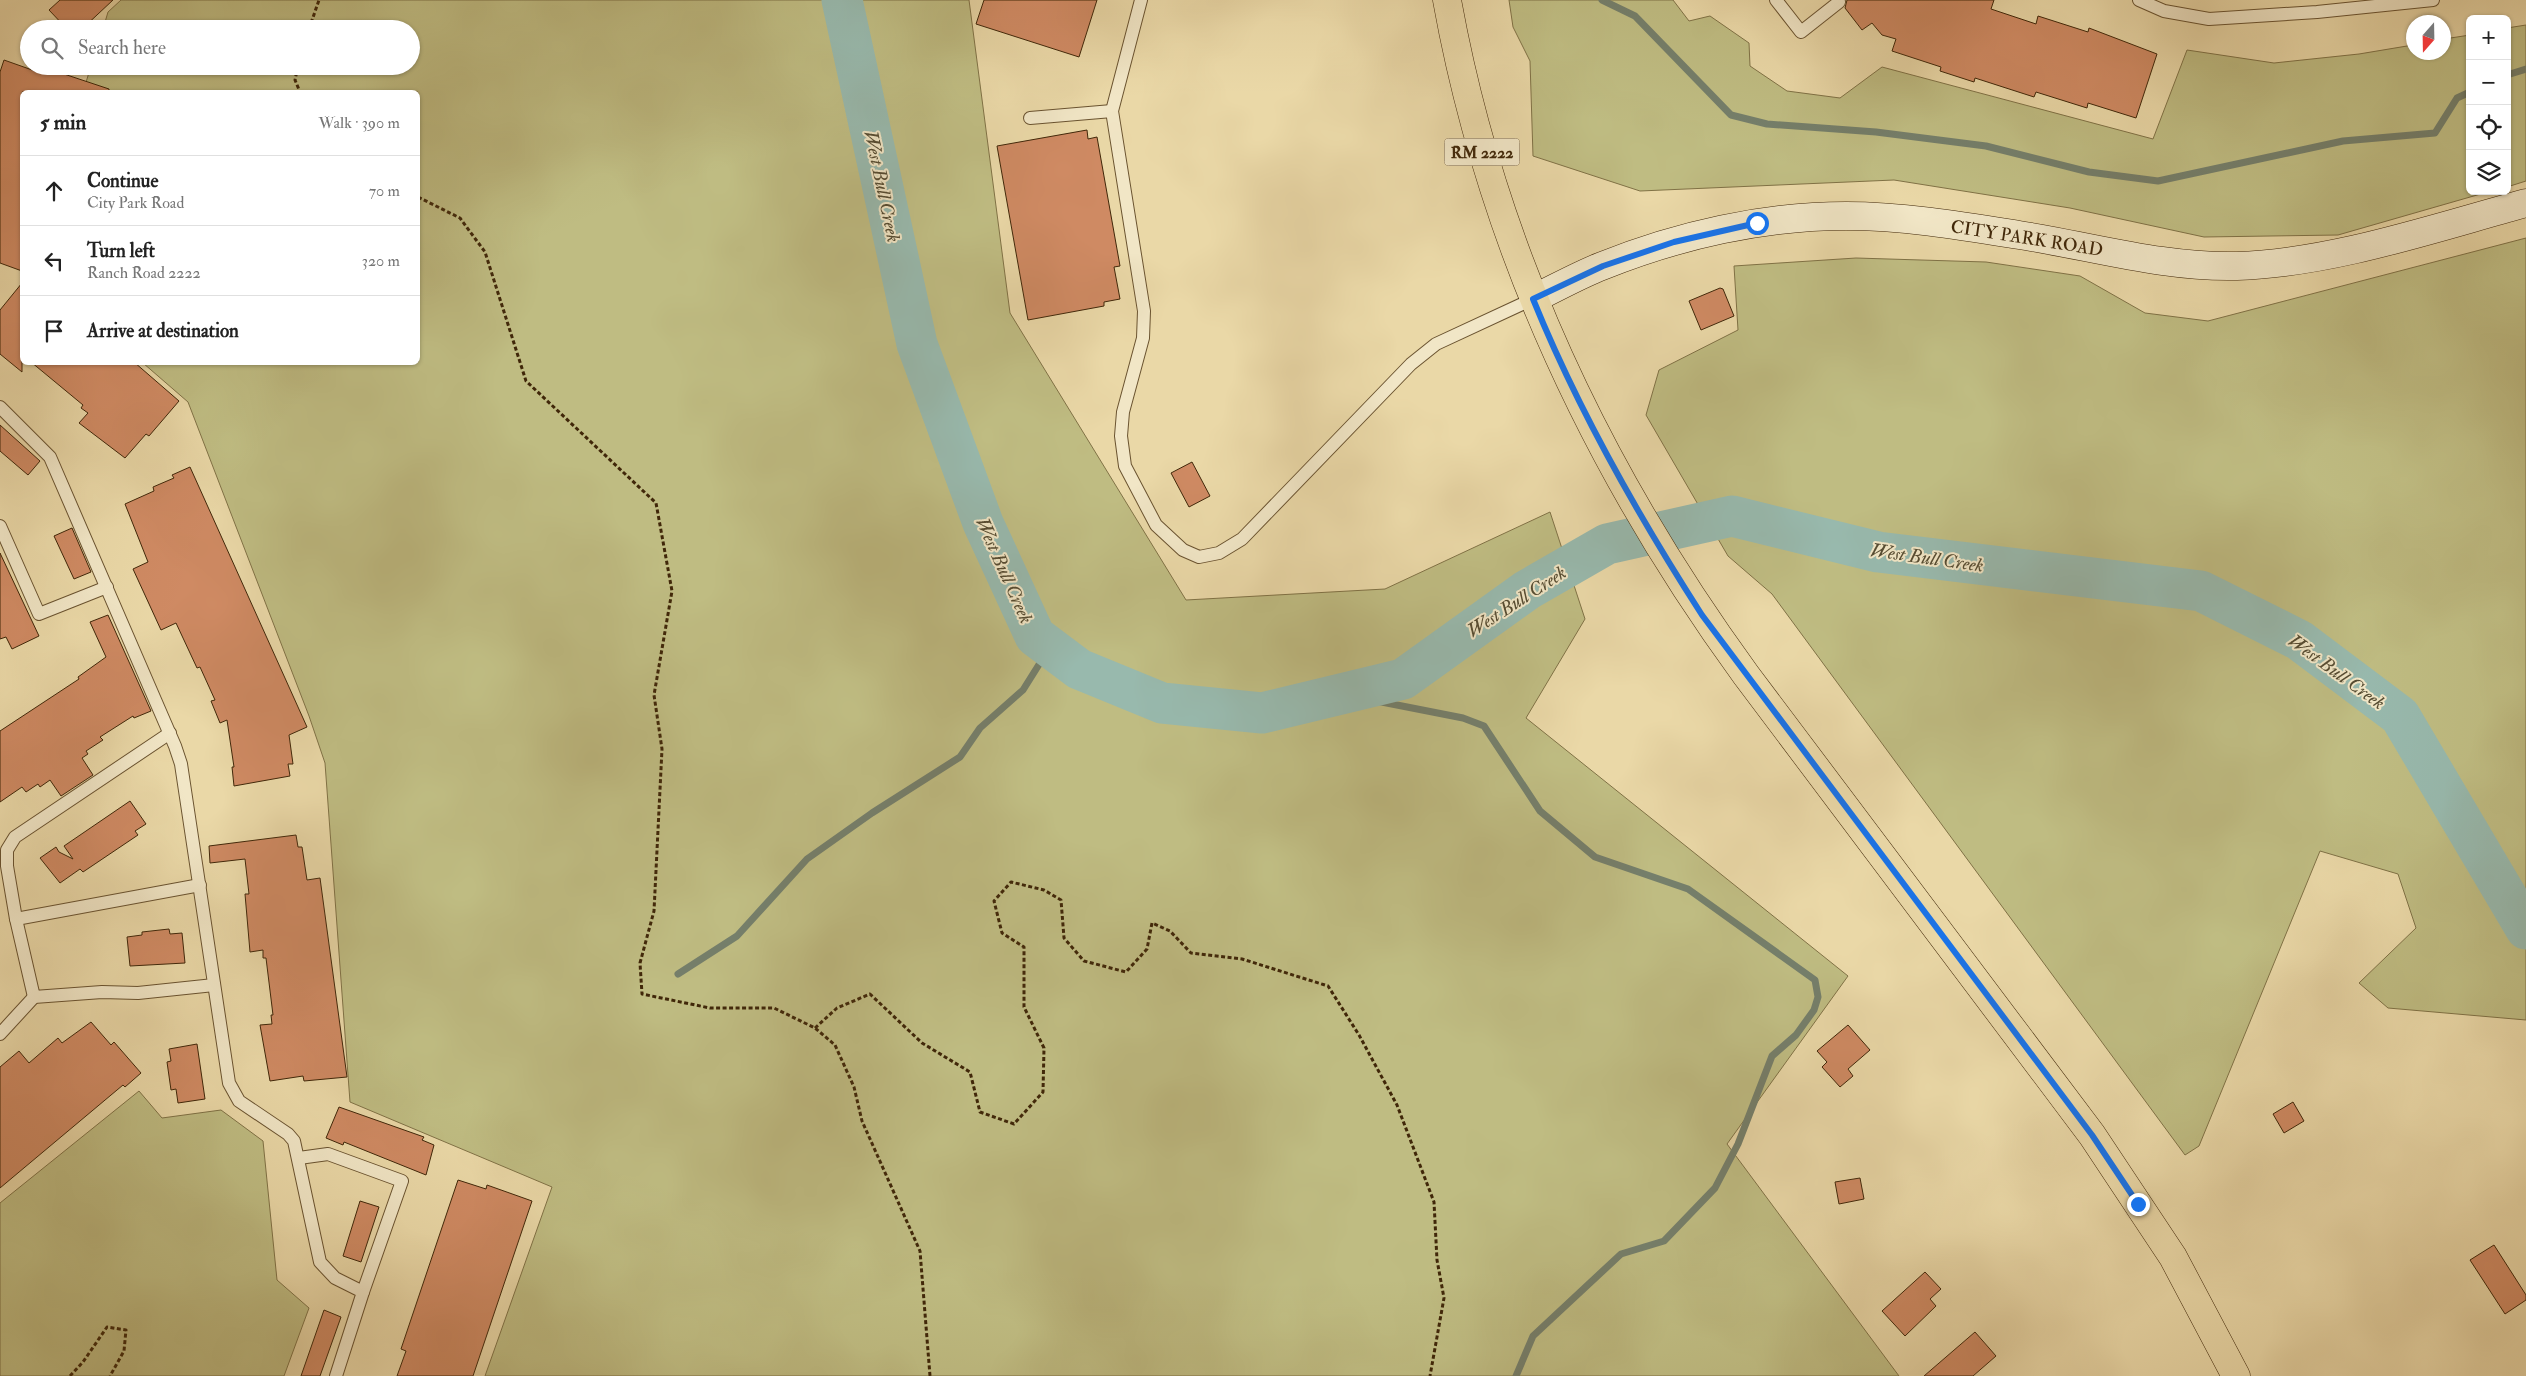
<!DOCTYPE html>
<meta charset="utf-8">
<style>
:root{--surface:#fff;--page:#f6f6f6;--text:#222;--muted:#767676;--line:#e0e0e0}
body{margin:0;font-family:"IM FELL Double Pica",serif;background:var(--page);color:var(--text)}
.controls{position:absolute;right:15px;top:15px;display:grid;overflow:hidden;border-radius:8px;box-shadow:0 1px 4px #0004}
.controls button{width:45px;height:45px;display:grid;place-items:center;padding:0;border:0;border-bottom:1px solid var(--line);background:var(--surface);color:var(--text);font:25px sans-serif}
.compass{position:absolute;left:2406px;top:15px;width:45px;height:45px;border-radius:50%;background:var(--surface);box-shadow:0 1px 4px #0004;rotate:200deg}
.stop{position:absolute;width:15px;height:15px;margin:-11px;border:4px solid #1a73e8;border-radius:50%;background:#fff}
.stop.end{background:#1a73e8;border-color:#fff;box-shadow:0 1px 5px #0008}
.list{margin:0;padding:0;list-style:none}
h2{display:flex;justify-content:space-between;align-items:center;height:65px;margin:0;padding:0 20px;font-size:21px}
h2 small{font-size:16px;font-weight:400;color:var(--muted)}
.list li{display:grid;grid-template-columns:32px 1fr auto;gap:15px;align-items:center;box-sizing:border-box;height:70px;padding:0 20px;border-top:1px solid var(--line)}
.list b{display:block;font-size:19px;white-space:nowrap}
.list p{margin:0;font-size:16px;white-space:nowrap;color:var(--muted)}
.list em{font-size:16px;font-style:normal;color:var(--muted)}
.icon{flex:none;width:28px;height:28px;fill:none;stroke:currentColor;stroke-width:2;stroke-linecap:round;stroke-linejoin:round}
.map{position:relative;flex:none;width:2526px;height:1376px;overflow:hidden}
.search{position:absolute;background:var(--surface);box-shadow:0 1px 4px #0004;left:20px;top:20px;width:400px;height:55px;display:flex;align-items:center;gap:12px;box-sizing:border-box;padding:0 18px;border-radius:28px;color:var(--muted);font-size:19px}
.panel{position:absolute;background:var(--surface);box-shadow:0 1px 4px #0004;left:20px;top:90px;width:400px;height:275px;border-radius:8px}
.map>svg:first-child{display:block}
</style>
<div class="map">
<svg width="2526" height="1376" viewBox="0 0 2526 1376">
<rect width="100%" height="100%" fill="#ead8a7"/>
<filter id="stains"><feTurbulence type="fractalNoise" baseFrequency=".004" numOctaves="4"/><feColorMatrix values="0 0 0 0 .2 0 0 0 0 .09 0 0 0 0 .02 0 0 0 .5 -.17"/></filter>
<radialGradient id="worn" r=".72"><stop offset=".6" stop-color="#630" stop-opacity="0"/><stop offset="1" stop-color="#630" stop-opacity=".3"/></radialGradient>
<g fill="#bfbc82" stroke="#807246">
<path d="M121 0H969L1010 313 1186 600 1385 589 1550 512 1585 619 1526 718 1848 976 1727 1144 1899 1376H485L552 1187 350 1102 325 763 309 716 188 402 143 363 418 362V92H83L91 66H411V29H103L108 12Z"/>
<path d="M1509 0H1673L1689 21 1710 16 1749 43 1750 66 1787 91 1840 98 1882 67 2153 139 2187 50 2274 63 2359 54 2413 45 2414 52H2444V39L2470 35V191H2491L2338 235 2204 237 2070 208 1894 180 1640 191 1533 156 1530 61 1513 27Z"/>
<path d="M2526 25V181L2507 187V28Z"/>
<path d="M2526 238V1020L2388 1008 2359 983 2416 928 2398 874 2320 851 2199 1146 2185 1155 1772 594 1728 556 1646 415 1659 370 1738 330 1734 266 1856 258 1986 262 2080 276 2145 313 2208 321Z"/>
<path d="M139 1091 162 1118 221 1110 263 1141 277 1280 309 1308 284 1376H0V1203Z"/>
</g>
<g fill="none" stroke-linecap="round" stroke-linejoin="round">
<g stroke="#757f6b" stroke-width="7">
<path d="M1602 0 1635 16 1731 115 1767 124 1876 132 1986 146 2089 172 2158 181 2343 141 2435 133 2457 98 2470 92"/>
<path d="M2507 75 2526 69"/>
<path d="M1341 694 1463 718 1484 726 1540 811 1595 857 1688 889 1815 980 1818 997 1814 1010 1796 1035 1772 1056 1738 1144 1715 1188 1664 1241 1621 1254 1533 1336 1516 1376"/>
<path d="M678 974 737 936 807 859 872 813 960 757 980 728 1023 690 1050 647"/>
</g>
<path stroke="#98b9ad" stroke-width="41" d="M842 0 917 344 983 523 1035 636 1079 669 1162 703 1262 713 1403 679 1527 590 1607 544 1732 516 1878 552 2201 591 2299 640 2400 716 2526 929"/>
</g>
<g fill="#cf8a63" stroke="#402709">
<path d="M60 0H113L82 29H67L49 10Z"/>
<path d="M984 0H1097L1079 57 976 24Z"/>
<path d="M1847 0H1994L1991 9 2036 24 2038 16 2088 32 2089 28 2157 54 2136 118 2088 103 2087 108 2036 92 2034 97 1975 78 1974 82 1940 71 1941 67 1892 51 1896 39 1882 35 1872 23 1862 30 1845 8Z"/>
<path d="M4 60 35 71 37 67 57 74 58 72 109 89V92H22V271L0 263V72Z"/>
<path d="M1087 130 1088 139 1097 137 1120 266 1114 267 1120 299 1104 302V306L1028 320 997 146Z"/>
<path d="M22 283V372L0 354V310Z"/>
<path d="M1720 288 1723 289 1734 316 1701 330 1689 301Z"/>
<path d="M31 362H134L179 401 149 436 146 434 125 458 79 423 88 413 81 408 83 405Z"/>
<path d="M0 425 40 461 28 475 0 451Z"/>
<path d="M1192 462 1210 496 1189 507 1171 473Z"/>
<path d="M190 467 307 727 289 735 293 764H288L290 776 234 786 232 767H234L227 720 220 723 211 701 215 700 200 667 197 668 176 623 161 630 133 569 148 562 125 504 154 491 153 487 174 478 172 475Z"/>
<path d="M72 528 91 572 74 579 54 536Z"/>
<path d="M0 553 39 636 12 649 6 637 0 639Z"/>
<path d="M108 615 151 711 134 718 133 716 100 737 103 740 86 751 88 754 82 758 93 775 61 796 50 780 40 787 38 784 26 792 22 787 0 802V731L79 679 78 677 106 657 90 622Z"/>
<path d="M130 801 146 824 135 831 138 835 83 872 80 869 60 883 40 858 56 847 59 852 73 859 64 846Z"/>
<path d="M296 835 298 847H302L307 880 320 878 347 1077 304 1081 303 1076 270 1081 260 1025 272 1024 271 1015H273L266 958H263V950L250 952 245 894H249L245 859 210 863 209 846Z"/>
<path d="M169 929 170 934 182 933 185 963 130 966 127 937 142 935V932Z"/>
<path d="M91 1022 111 1045 114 1042 141 1073 125 1087 123 1085 0 1188V1067L19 1051 29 1063 58 1038 62 1043Z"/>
<path d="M1848 1025 1870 1050 1848 1069 1853 1076 1840 1087 1822 1067 1827 1062 1817 1051Z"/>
<path d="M197 1044 205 1099 178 1103 176 1089 171 1090 167 1062 171 1061 169 1049Z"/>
<path d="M2293 1102 2304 1121 2284 1133 2273 1114Z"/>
<path d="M339 1107 424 1137 422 1140 434 1145 426 1175 344 1142 343 1145 326 1138Z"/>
<path d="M1860 1178 1864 1199 1839 1204 1835 1182Z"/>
<path d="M458 1180 486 1189 487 1185 532 1201 473 1376H397L406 1351 401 1349Z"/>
<path d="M360 1201 379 1207 361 1262 343 1256Z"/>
<path d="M2494 1245 2526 1295V1300L2505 1314 2470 1260Z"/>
<path d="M1925 1272 1941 1289 1930 1299 1936 1306 1905 1336 1882 1311Z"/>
<path d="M324 1310 341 1317 320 1376H301Z"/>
<path d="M1975 1332 1996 1356 1973 1376H1924Z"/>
</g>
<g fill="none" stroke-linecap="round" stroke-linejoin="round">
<g stroke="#6a5330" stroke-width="14">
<g id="lane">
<path d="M1141 0 1112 111 1144 311 1143 338 1123 412 1121 436 1125 466 1156 525 1183 550 1199 557 1219 553 1242 539 1411 364 1436 344 1533 299"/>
<path d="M1776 0 1801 32 1839 2"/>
<path d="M2139 0 2164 11 2209 19 2317 12 2433 0"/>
<path d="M1030 118 1112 111"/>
<path d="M0 407 50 457 175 746 181 764 229 1083 239 1101 288 1134 294 1141 320 1262 335 1278 363 1292 336 1376"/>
<path d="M0 526 39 614 107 587"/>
<path d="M170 733 15 837 7 850V866L16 919 34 997 102 992 138 993 214 985"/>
<path d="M16 919 200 885"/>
<path d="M0 1034 34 997"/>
<path d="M299 1158 328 1154 402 1181 363 1292"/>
</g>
</g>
<g stroke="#402709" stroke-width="29">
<path id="secondary" d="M1533 299C1556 288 1579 275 1602 266 1679 235 1764 216 1846 216 1904 216 1963 226 2019 235 2091 246 2164 268 2237 266 2332 263 2434 228 2526 203"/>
</g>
<g stroke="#402709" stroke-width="29">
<path id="primary" d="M1447 0C1492 249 1598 472 1746 675L2092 1135 2173 1257 2236 1376"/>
</g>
<g stroke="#402709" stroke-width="3" stroke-dasharray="4 2.5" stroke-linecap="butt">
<path d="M309 29 319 0"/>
<path d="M298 66 295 80 300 92"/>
<path d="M418 197 460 218 485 252 526 381 656 503 672 591 654 695 662 749 654 911 640 963 642 994 710 1008H774L815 1028 835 1045 854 1087 862 1121 920 1251 930 1376"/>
<path d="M815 1028 837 1008 870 994 922 1043 970 1072 980 1112 1014 1124 1043 1092 1044 1048 1024 1007V947L1002 933 994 901 1011 882 1044 890 1061 900 1064 938 1084 961 1126 972 1147 949 1152 923 1170 931 1191 953 1242 959 1328 986 1359 1035 1397 1105 1434 1202 1437 1260 1444 1298 1430 1376"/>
<path d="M70 1376 83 1362 107 1327 126 1330 124 1351 110 1376"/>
</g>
<use href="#lane" stroke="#f1e6c6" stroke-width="12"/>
<use href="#secondary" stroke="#f1e6c6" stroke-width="28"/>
<use href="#primary" stroke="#ead8a7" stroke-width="28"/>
</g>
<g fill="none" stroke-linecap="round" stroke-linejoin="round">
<path stroke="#1a73e8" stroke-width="6" d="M1757 223 1674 242 1603 266 1533 299C1578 410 1637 514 1702 615L2092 1135 2138 1204"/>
</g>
<g text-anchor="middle" stroke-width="4" stroke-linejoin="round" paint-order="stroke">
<rect fill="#f1e6c6" stroke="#756042" stroke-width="1" x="1444.5" y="138.5" width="75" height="27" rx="4"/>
<g font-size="16" font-weight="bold" fill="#402709">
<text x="1482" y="158">RM 2222</text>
</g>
<g font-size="18" fill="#402709" stroke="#f1e6c6">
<text transform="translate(2027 238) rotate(9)" y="6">CITY PARK ROAD</text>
</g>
<g font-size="19" font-style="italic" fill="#564c32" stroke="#f1e6c6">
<text transform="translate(883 186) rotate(78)" y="7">West Bull Creek</text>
<text transform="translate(1927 557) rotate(8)" y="7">West Bull Creek</text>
<text transform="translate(1005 570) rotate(66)" y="7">West Bull Creek</text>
<text transform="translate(1516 601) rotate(-33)" y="7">West Bull Creek</text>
<text transform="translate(2337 671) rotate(36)" y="7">West Bull Creek</text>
</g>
</g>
<rect width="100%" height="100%" filter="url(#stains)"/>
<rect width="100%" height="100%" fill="url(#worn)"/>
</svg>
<div class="controls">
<button>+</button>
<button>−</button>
<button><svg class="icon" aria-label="locate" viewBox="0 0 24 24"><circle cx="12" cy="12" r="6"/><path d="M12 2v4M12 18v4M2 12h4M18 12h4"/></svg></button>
<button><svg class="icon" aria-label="layers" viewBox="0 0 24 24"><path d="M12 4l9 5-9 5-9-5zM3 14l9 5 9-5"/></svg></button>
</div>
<svg class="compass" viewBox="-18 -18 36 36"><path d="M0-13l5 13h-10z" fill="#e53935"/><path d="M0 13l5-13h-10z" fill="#767676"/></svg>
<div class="stop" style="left:1757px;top:223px"></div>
<div class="stop end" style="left:2138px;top:1204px"></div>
<div class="search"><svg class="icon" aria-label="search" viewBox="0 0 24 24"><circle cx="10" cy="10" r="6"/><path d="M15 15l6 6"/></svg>Search here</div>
<section class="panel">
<h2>5 min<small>Walk · 390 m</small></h2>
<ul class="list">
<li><svg class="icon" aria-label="ahead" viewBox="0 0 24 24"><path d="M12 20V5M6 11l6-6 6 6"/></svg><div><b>Continue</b><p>City Park Road</p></div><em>70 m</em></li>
<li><svg class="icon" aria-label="left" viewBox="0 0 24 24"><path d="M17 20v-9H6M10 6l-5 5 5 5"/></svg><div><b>Turn left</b><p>Ranch Road 2222</p></div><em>320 m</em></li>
<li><svg class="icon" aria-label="arrive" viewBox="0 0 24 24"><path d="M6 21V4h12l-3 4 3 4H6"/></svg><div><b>Arrive at destination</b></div></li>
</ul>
</section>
</div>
